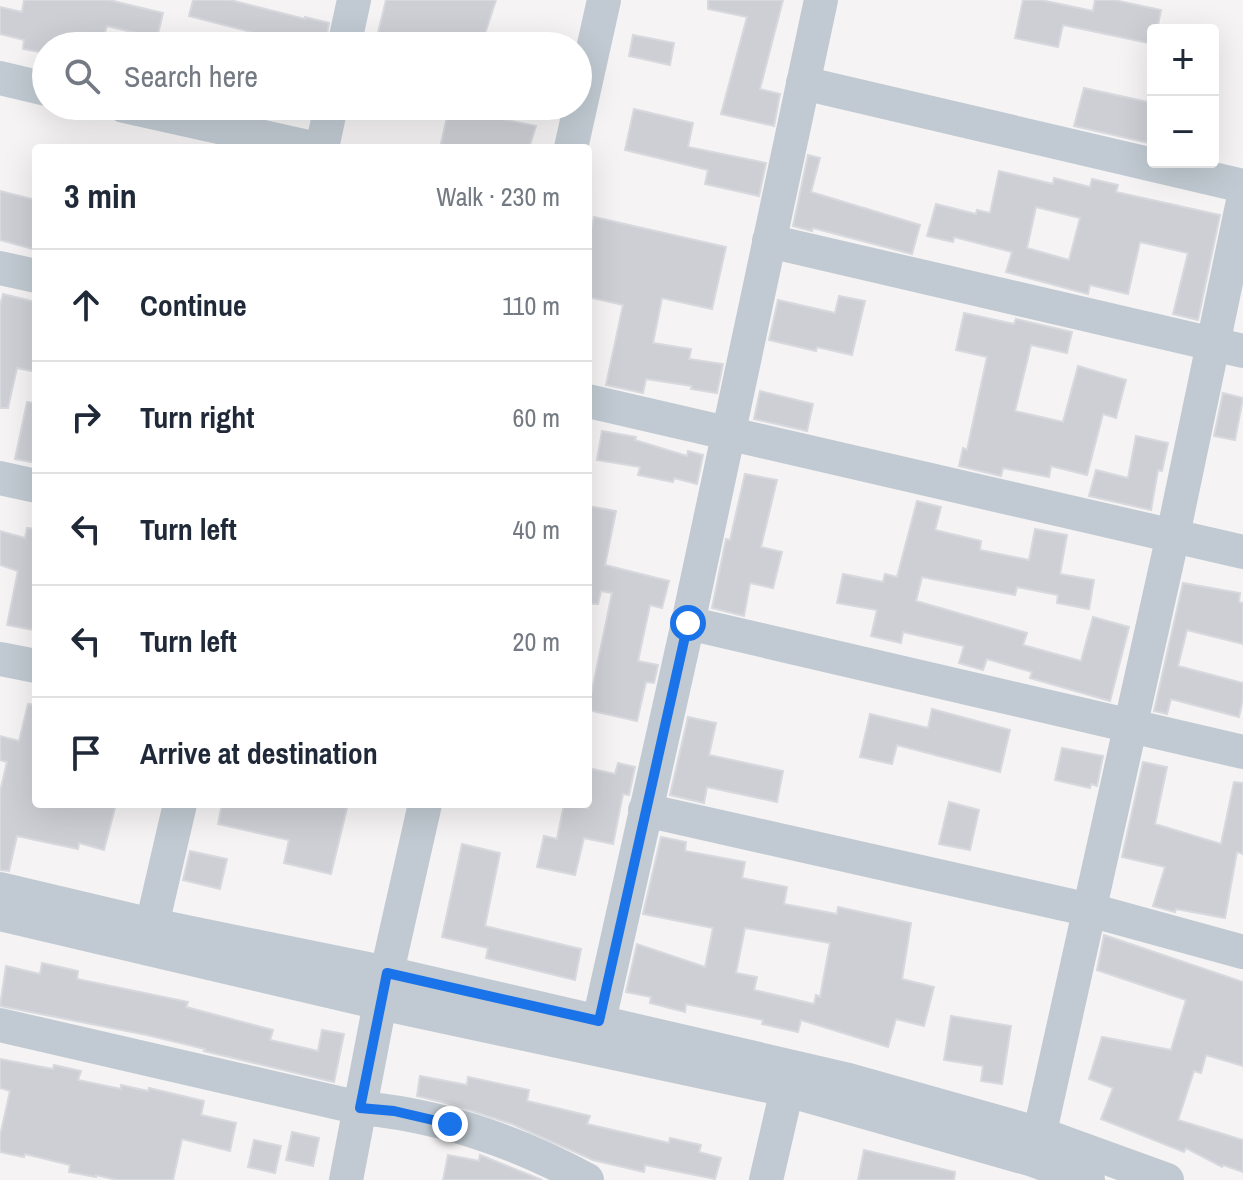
<!DOCTYPE html>
<meta charset="utf-8">
<style>
:root{--surface:#fff;--page:#f6f6f7;--text:#1f2937;--muted:#747a83;--line:#e0e1e3}
body{margin:0;font-family:"Archivo Narrow",sans-serif;background:var(--page);color:var(--text)}
.controls{position:absolute;right:24px;top:24px;display:grid;overflow:hidden;border-radius:8px;box-shadow:0 8px 32px #0002}
.controls button{width:72px;height:72px;display:grid;place-items:center;padding:0;border:0;border-bottom:2px solid var(--line);background:var(--surface);color:var(--text);font:40px sans-serif}
.stop{position:absolute;width:24px;height:24px;margin:-18px;border:6px solid #1a73e8;border-radius:50%;background:#fff}
.stop.end{background:#1a73e8;border-color:#fff;box-shadow:0 2px 8px #0008}
.list{margin:0;padding:0;list-style:none}
h2{display:flex;justify-content:space-between;align-items:center;height:104px;margin:0;padding:0 32px;font-size:34px}
h2 small{font-size:26px;font-weight:400;color:var(--muted)}
.list li{display:grid;grid-template-columns:52px 1fr auto;gap:24px;align-items:center;box-sizing:border-box;height:112px;padding:0 32px;border-top:2px solid var(--line)}
.list b{display:block;font-size:30px;white-space:nowrap}
.list em{font-size:26px;font-style:normal;color:var(--muted)}
.icon{flex:none;width:44px;height:44px;fill:none;stroke:currentColor;stroke-width:2;stroke-linecap:round;stroke-linejoin:round}
.map{position:relative;flex:none;width:1243px;height:1180px;overflow:hidden}
.search{position:absolute;background:var(--surface);box-shadow:0 8px 32px #0002;left:32px;top:32px;width:560px;height:88px;display:flex;align-items:center;gap:20px;box-sizing:border-box;padding:0 28px;border-radius:44px;color:var(--muted);font-size:30px}
.panel{position:absolute;background:var(--surface);box-shadow:0 8px 32px #0002;left:32px;top:144px;width:560px;height:664px;border-radius:8px}
.map>svg:first-child{display:block}
</style>
<div class="map">
<svg width="1243" height="1180" viewBox="0 0 1243 1180">
<rect width="100%" height="100%" fill="#f5f3f3"/>
<g fill="#cdcfd5" stroke="#d7d9de" stroke-width="2" fill-rule="evenodd">
<path d="M24 0H109L163 13 157 38 107 26 101 46H75L54 40 53 46H46V53L23 49 24 40 0 34V7L22 12Z"/>
<path d="M193 0H230L305 19V17L329 23 325 46H314L286 39V41L189 16Z"/>
<path d="M386 0H496L481 46H465L435 37 433 46H419L377 37Z"/>
<path d="M708 0H783L760 89 780 94 774 126 721 114 747 17 708 9Z"/>
<path d="M1023 0H1041L1093 11 1095 0H1114L1161 10 1157 30H1153V44L1063 25 1058 47 1015 38Z"/>
<path d="M633 35 674 43 670 65 629 56Z"/>
<path d="M1084 88 1153 103V144L1074 126Z"/>
<path d="M449 108 536 126 529 148H440Z"/>
<path d="M634 109 693 123 688 147 766 163 759 196 705 184 708 170 625 150Z"/>
<path d="M808 155 820 158 811 192 920 225 912 254 813 228 812 231 793 226Z"/>
<path d="M999 171 1053 184 1054 178 1090 187 1092 179 1118 185 1116 192 1220 215 1198 320 1173 314 1188 253 1140 242 1128 294 1090 285 1088 294 1006 272 1012 252 954 237 953 242 927 236 936 204 976 214 977 210 990 213ZM1036 207 1080 218 1069 260 1027 248Z"/>
<path d="M0 191 36 200V250L0 240Z"/>
<path d="M594 217 726 247 712 309 662 298 653 343 691 349 689 359 723 364 717 393 691 389 692 386 646 379 643 393 606 385 623 305 588 297V241Z"/>
<path d="M3 294 36 302V372L17 368 8 408H0V305Z"/>
<path d="M839 296 865 301 852 355 817 347 816 351 769 340 778 300 835 313Z"/>
<path d="M964 313 1014 324 1016 319 1072 332 1067 353 1031 345 1015 411 1063 422 1078 366 1126 380 1116 418 1103 414 1087 475 1051 466 1049 477 1003 468 1001 476 959 466 963 448 967 450 987 357 956 350Z"/>
<path d="M760 391 813 404 807 431 754 419Z"/>
<path d="M1223 393 1243 398 1235 440 1214 436Z"/>
<path d="M27 402 36 403V463L15 459Z"/>
<path d="M602 431 636 437 635 440 687 456 688 451 703 455 697 484 674 478 673 482 638 475 640 467 597 460Z"/>
<path d="M1136 436 1168 443 1162 471 1158 470 1151 510 1089 496 1096 470 1128 478Z"/>
<path d="M745 474 777 480 761 547 782 552 773 588 750 583 744 616 712 608 726 539 730 540Z"/>
<path d="M917 501 941 507 935 530 981 541 980 550 1029 560 1035 529 1067 535 1060 574 1094 580 1089 609 1057 603 1058 595 1017 587 1015 595 922 577 916 601 1027 633 1023 645 1081 661 1093 617 1129 627 1110 701 1030 678 1032 672 987 659 983 670 959 663 964 646 903 632 901 643 871 636 877 610 837 603 843 574 883 582 885 574 897 577Z"/>
<path d="M588 506 616 511 605 565 669 581 662 608 650 605 638 661 658 665 654 683 646 682 637 721 588 710 612 593 601 591 598 604H588Z"/>
<path d="M27 528 36 529V619L34 630 7 625 18 571 0 565V531L25 538Z"/>
<path d="M1183 583 1240 593 1239 602 1243 603V644L1187 630 1178 666 1243 683V699L1239 717 1171 699 1167 714 1154 711Z"/>
<path d="M28 704 36 705V804H116L104 850 79 843 78 849 17 836 9 871 0 870V792L7 762 0 760V736L19 741Z"/>
<path d="M932 709 1010 730 1000 772 897 745 892 764 860 757 870 714 928 728Z"/>
<path d="M688 717 716 723 709 755 783 771 777 802 707 787 704 803 670 795Z"/>
<path d="M1062 748 1103 756 1097 786 1091 784 1090 788 1055 780Z"/>
<path d="M1143 762 1167 767 1155 824 1221 844 1234 782 1243 783V854L1237 852 1225 918 1176 909 1175 912 1153 906 1165 867 1122 857Z"/>
<path d="M618 763 635 767 629 795 623 794 613 844 584 838 575 875 537 867 544 836 557 839 564 804 588 808V768L615 774Z"/>
<path d="M949 802 979 810 970 850 939 844Z"/>
<path d="M222 804H348L331 874 284 863 289 840 218 824Z"/>
<path d="M661 837 686 842 685 851 745 862 742 878 787 887 784 904 837 914 838 907 911 923 902 979 934 987 924 1026 896 1019 888 1047 801 1020 798 1032 762 1024 763 1020 686 1004 685 1012 650 1003 651 997 626 992 637 944 705 967 713 928 643 914ZM745 928 830 943 820 997 816 995 814 1004 754 990 757 977 736 973Z"/>
<path d="M462 844 500 853 485 926 581 949 575 980 486 958 488 948 442 937Z"/>
<path d="M190 851 227 859 220 889 183 880Z"/>
<path d="M1104 935 1243 982V1066L1206 1055 1201 1073 1194 1071 1178 1120 1243 1140V1172L1223 1165 1222 1167 1186 1148 1184 1152 1101 1119 1113 1088 1089 1079 1102 1037 1171 1050 1186 1000 1097 970Z"/>
<path d="M42 963 78 971 77 979 188 1002 186 1007 273 1030 270 1040 318 1051 322 1030 344 1034 334 1082 204 1051 205 1049 147 1035 0 1006 6 966 40 974Z"/>
<path d="M951 1016 1011 1026 1002 1084 981 1081 983 1066 944 1060Z"/>
<path d="M0 1059 53 1069 54 1065 81 1071 78 1080 121 1089V1085L148 1091 149 1088 204 1101 201 1115 236 1123 230 1151 182 1139 173 1180H117L96 1175V1177L69 1172 70 1165 25 1154 24 1157 0 1152V1136L10 1091 0 1088Z"/>
<path d="M420 1076 467 1085 468 1077 529 1090 527 1101 590 1116 587 1124 669 1143 670 1138 701 1145 699 1152 721 1158 715 1179 645 1165 644 1172 593 1160 512 1124 454 1105 417 1096Z"/>
<path d="M292 1132 319 1138 313 1166 286 1160Z"/>
<path d="M254 1140 281 1146 275 1173 248 1167Z"/>
<path d="M864 1150 955 1172 954 1180H858Z"/>
<path d="M448 1155 479 1161 480 1155 542 1180H443Z"/>
</g>
<g fill="none" stroke-linecap="round" stroke-linejoin="round">
<g stroke="#c1cad2" stroke-width="34">
<path d="M344 46 354 0"/>
<path d="M0 78 46 89"/>
<path d="M803 83 1243 186"/>
<path d="M124 106 313 148"/>
<path d="M322 148 331 106"/>
<path d="M571 148 604 0"/>
<path d="M769 241 1243 351"/>
<path d="M0 268 36 276"/>
<path d="M588 401 1243 552"/>
<path d="M0 478 36 486"/>
<path d="M688 623 1243 752"/>
<path d="M0 659 36 666"/>
<path d="M645 810 1090 910 1243 952"/>
<path d="M0 889 152 925 387 973 849 1080 1040 1134 1167 1180"/>
<path d="M0 914 380 1003 787 1090 1033 1160 1088 1180"/>
<path d="M152 925 180 804"/>
<path d="M599 1021 688 623 821 0"/>
<path d="M0 1025 360 1108C440 1115 517 1142 587 1180"/>
<path d="M1035 1154 1173 535 1243 201"/>
<path d="M346 1180 380 1003 425 804"/>
<path d="M766 1180 792 1068"/>
</g>
</g>
<g fill="none" stroke-linecap="round" stroke-linejoin="round">
<path stroke="#1a73e8" stroke-width="10" d="M450 1124 394 1111 360 1108 387 973 599 1021 688 623"/>
</g>
</svg>
<div class="controls">
<button>+</button>
<button>−</button>
</div>
<div class="stop" style="left:688px;top:623px"></div>
<div class="stop end" style="left:450px;top:1124px"></div>
<div class="search"><svg class="icon" aria-label="search" viewBox="0 0 24 24"><circle cx="10" cy="10" r="6"/><path d="M15 15l6 6"/></svg>Search here</div>
<section class="panel">
<h2>3 min<small>Walk · 230 m</small></h2>
<ul class="list">
<li><svg class="icon" aria-label="ahead" viewBox="0 0 24 24"><path d="M12 20V5M6 11l6-6 6 6"/></svg><div><b>Continue</b></div><em>110 m</em></li>
<li><svg class="icon" aria-label="right" viewBox="0 0 24 24"><path d="M7 20v-9h11M14 6l5 5-5 5"/></svg><div><b>Turn right</b></div><em>60 m</em></li>
<li><svg class="icon" aria-label="left" viewBox="0 0 24 24"><path d="M17 20v-9H6M10 6l-5 5 5 5"/></svg><div><b>Turn left</b></div><em>40 m</em></li>
<li><svg class="icon" aria-label="left" viewBox="0 0 24 24"><path d="M17 20v-9H6M10 6l-5 5 5 5"/></svg><div><b>Turn left</b></div><em>20 m</em></li>
<li><svg class="icon" aria-label="arrive" viewBox="0 0 24 24"><path d="M6 21V4h12l-3 4 3 4H6"/></svg><div><b>Arrive at destination</b></div></li>
</ul>
</section>
</div>
